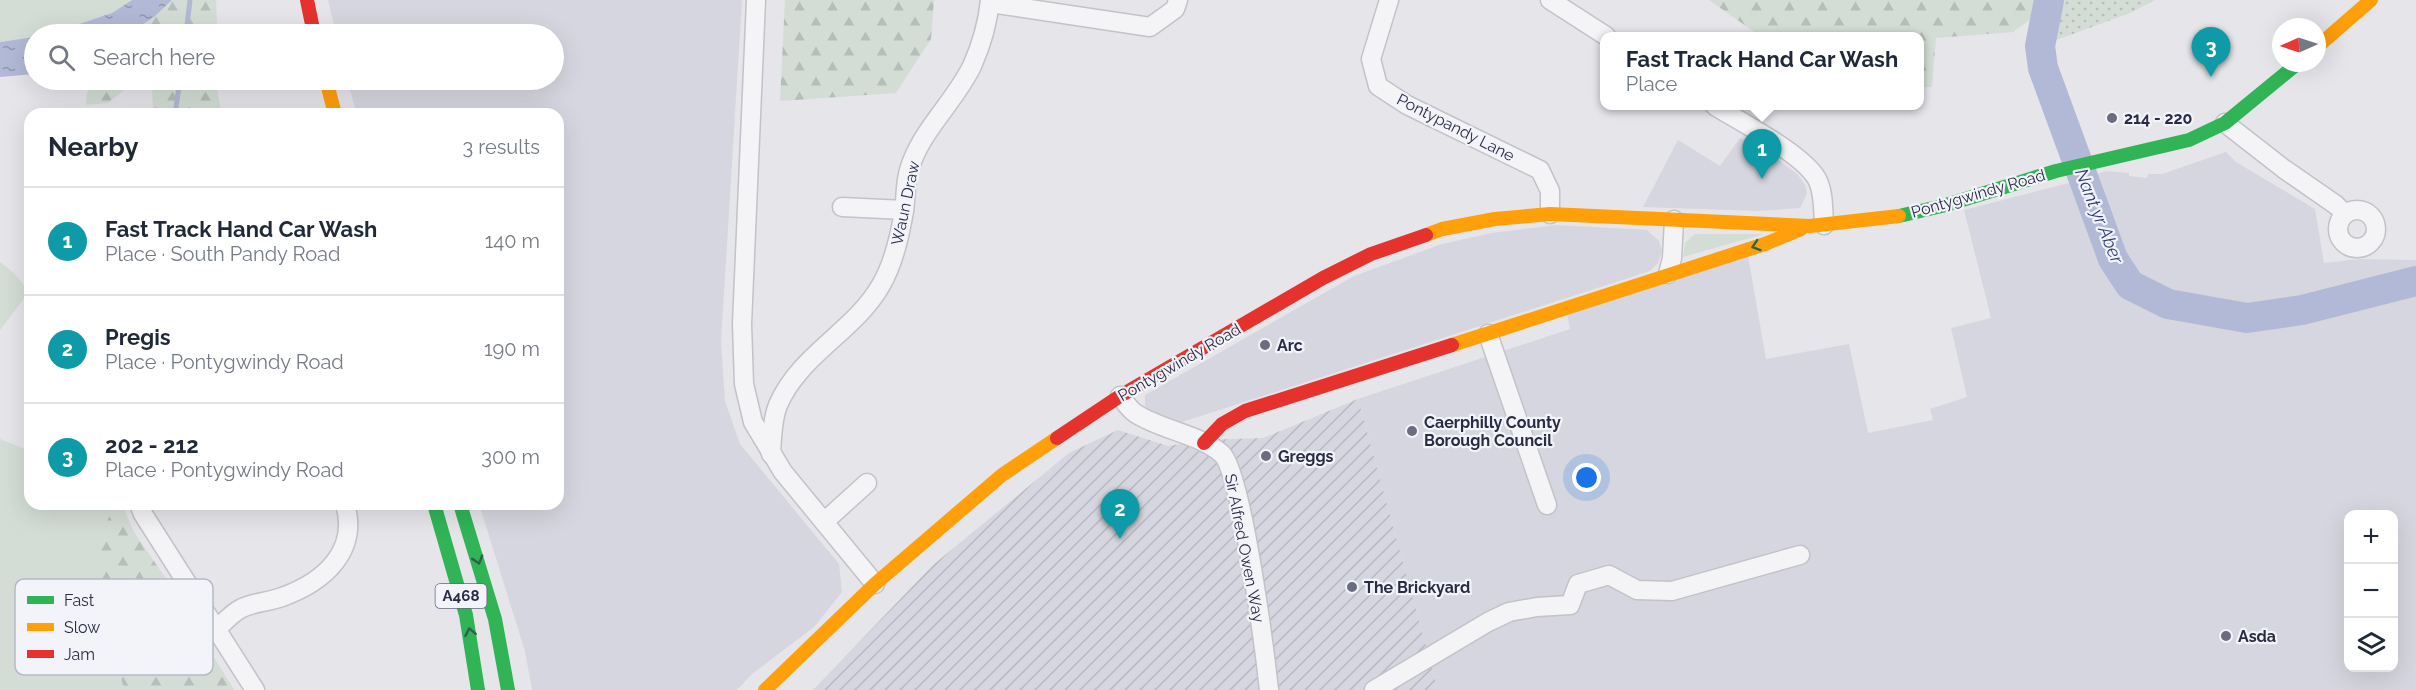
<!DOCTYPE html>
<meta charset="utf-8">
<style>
:root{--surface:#fff;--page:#f2f2f3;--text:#1f2937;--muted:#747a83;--line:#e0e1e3;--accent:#b45309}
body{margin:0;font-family:Raleway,sans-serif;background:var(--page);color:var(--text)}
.controls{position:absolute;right:18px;bottom:18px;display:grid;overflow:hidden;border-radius:12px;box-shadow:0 6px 24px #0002}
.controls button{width:54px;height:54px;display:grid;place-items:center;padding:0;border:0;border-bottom:2px solid var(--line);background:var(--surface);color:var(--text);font:30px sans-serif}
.compass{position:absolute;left:2272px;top:18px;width:54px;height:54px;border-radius:50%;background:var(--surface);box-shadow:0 6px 24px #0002;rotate:267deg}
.you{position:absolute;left:1587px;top:478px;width:21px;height:21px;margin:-15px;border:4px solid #fff;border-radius:50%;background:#1a73e8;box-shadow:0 0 0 9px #1a73e833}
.badge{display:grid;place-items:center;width:39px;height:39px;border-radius:50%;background:var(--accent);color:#fff;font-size:20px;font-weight:700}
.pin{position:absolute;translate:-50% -50px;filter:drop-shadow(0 2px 3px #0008)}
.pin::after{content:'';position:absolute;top:32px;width:21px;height:18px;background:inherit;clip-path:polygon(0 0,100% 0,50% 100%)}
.popup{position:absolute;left:1600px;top:32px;width:324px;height:78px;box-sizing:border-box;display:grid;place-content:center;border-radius:12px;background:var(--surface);filter:drop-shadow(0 2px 4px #0005);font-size:20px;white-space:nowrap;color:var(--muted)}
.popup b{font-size:22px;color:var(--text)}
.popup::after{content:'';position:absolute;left:50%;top:100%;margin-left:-12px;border:12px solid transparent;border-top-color:var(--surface)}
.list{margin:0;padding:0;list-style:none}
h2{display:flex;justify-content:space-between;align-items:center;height:78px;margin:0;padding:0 24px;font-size:26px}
h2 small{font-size:20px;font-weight:400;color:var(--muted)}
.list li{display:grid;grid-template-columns:39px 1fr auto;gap:18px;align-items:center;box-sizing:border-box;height:108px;padding:0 24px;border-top:2px solid var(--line)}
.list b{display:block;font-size:22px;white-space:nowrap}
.list p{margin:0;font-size:20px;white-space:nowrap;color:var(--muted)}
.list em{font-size:20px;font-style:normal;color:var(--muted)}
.icon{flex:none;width:33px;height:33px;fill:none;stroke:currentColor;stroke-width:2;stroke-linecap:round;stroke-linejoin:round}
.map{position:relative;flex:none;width:2416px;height:690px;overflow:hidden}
.search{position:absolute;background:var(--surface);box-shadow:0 6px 24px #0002;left:24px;top:24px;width:540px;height:66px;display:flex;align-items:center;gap:15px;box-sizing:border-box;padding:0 21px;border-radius:33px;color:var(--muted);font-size:22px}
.panel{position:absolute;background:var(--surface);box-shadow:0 6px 24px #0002;left:24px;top:108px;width:540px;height:402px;border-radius:18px}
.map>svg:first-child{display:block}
</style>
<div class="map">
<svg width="2416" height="690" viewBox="0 0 2416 690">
<defs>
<pattern id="industrial-furrows" width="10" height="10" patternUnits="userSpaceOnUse" patternTransform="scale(1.5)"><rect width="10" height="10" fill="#d5d6df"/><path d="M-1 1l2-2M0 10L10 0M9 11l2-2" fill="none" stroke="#b7b8c1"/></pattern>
<pattern id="forest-firs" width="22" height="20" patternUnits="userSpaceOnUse" patternTransform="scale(1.5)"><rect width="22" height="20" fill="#d3ddd5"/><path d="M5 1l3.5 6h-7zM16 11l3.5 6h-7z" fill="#b5beb8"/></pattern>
<pattern id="garden-dots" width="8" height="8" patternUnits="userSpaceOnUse" patternTransform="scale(1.5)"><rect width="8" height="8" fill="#d3ddd5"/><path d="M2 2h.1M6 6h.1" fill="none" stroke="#b5beb8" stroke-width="1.8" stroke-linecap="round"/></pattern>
<pattern id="water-ripples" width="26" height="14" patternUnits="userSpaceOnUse" patternTransform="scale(1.5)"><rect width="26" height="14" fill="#b2b9d6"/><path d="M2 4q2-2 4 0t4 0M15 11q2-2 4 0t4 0" fill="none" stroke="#9197af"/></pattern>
</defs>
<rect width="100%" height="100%" fill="#e5e5ea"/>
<g fill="#d5d6df" fill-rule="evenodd">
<path d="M328 0H742L721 342 725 401 740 444 839 564 842 592 814 627 752 674 737 690H532L525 651 479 504H558V114H357L347 80H554V34H336Z"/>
<path d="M1740 138 1776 158 1798 175 1805 185 1807 194 1800 208 1758 211 1643 207 1678 140 1720 166Z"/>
<path d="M2226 152 2236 162 2315 209 2324 263 2360 259 2416 260V690H1438L1358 399 1570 329 1567 314 1748 256 1766 359 1849 344 1868 433 1933 420 1930 409 1967 397 1951 328 1991 318 1964 210 2073 182 2106 171 2129 173V176L2147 178 2148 174H2162ZM2348 514H2394V668H2348Z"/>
<path d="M1556 225 1647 230 1659 241 1662 251 1658 263 1650 271 1179 423 1151 413 1145 406V395L1354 276 1442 244 1492 233Z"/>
</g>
<path fill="url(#industrial-furrows)" d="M1358 399 1438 690H813L933 565 1069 453 1118 430 1168 446 1204 440 1263 438Z"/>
<g fill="#d3ddd5">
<path d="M0 0H132L112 13 82 23 61 34H34V37L0 42Z"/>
<path d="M1695 234H1764L1683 257 1685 243Z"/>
<path d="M0 262 14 273 29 292 0 330Z"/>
<path d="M0 439 30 451V504H116L101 532 111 637 124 690H0Z"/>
</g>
<g fill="url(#forest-firs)">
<path d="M172 0H216L217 23 214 34H128L154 17Z"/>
<path d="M785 0H934L931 39 896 93 780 101Z"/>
<path d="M1709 0H2049V6L2013 32 1936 38 1932 87H1920V36H1760Z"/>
<path d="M97 80H216L221 114H153L152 83 129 86 108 103 86 105 87 93Z"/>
<path d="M116 504H122L134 532 169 583 234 690H124L97 576 101 532Z"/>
</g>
<path fill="url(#garden-dots)" d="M2049 0H2155L2130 13 2040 46Z"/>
<g fill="url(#water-ripples)">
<path d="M132 0H172L154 17 128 34H57L82 23 112 13Z"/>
<path d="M34 37V74L0 77V42Z"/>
</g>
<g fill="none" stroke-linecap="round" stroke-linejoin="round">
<g stroke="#b2b9d6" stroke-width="5">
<path d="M186 34 190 0"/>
<path d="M175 114 180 80"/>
</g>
<path stroke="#b2b9d6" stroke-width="30" d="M2049 0 2040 46 2043 68 2113 259 2130 285 2168 304 2247 318 2302 310 2416 281"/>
<g stroke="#c2c2c8" stroke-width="21">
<g id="street">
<path d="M756 0 742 324 744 384 753 422 783 472 875 584"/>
<path d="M1389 0 1371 59 1378 86 1407 105 1540 170 1550 191V214"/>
<path d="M1550 0 1606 36"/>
<path d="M990 3 1150 27 1175 9 1178 0"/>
<path d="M1715 106C1741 122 1803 154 1817 179 1824 192 1823 211 1824 225"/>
<path d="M2225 123 2284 169 2336 205 2345 214"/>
<path d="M842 207 904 210"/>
<circle cx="2357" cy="229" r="19"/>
<path d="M1668 274 1672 258 1674 220"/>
<path d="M1488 334 1547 505"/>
<path d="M1120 396C1125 402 1129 409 1135 413 1160 430 1200 434 1222 454 1242 473 1265 653 1269 690"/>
<path d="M771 454C772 438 772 420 778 405 800 354 855 331 881 285 894 263 900 235 904 211 906 198 905 183 909 170 921 130 954 103 972 66 981 46 988 21 990 0"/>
<path d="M139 504 143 514 255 690"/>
<path d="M824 522 867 483"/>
<path d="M217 629C225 621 232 613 242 608 255 602 269 602 282 597 324 582 359 551 345 504"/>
<path d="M1374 690 1488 622 1509 612 1537 607 1570 605 1578 584 1609 575 1637 590 1672 591 1800 555"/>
</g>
</g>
<use href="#street" stroke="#f4f4f7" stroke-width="18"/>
<g stroke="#30b455" stroke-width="14">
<path d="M1899 216 1946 205 2056 171 2189 140 2225 123 2298 63"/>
<path d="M434 504 466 615 478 690"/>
<path d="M460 504 495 619 508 690"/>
</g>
<g stroke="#ff9f0a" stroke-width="14">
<path d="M2317 47 2371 0"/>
<path d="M326 80 335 114"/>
<path d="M1426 235 1442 229 1495 219 1550 214 1810 226 1899 216"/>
<path d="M1452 345 1765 244 1801 229"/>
<path d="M765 690 875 584 1002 475 1057 438"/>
</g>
<g stroke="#e5322d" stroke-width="14">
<path d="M307 0 314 34"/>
<path d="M1057 438 1120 396 1323 278 1371 254 1426 235"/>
<path d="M1204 443 1222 424 1245 411 1452 345"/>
</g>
</g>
<defs><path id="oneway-chevron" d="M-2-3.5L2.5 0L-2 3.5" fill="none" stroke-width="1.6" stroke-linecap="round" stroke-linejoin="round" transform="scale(1.5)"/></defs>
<g stroke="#2c624b">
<use href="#oneway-chevron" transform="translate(1756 246) rotate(162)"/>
<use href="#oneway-chevron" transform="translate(478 560) rotate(73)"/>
<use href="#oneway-chevron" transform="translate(470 632) rotate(-101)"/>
</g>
<g fill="#6b6c7f" stroke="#f3f4f9" stroke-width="2">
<circle cx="2112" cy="118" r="6"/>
<circle cx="1265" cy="345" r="6"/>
<circle cx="1412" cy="431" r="6"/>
<circle cx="1266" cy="456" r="6"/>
<circle cx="1352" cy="587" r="6"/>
<circle cx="2226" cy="636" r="6"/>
</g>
<g text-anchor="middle" stroke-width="4.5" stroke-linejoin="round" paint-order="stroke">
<rect fill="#f3f4f9" stroke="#66677b" stroke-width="1.5" x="435.5" y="584" width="51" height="24" rx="4.5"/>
<g font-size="15" font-weight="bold" fill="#2a2b45">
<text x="461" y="601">A468</text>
</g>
<g font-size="16" font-weight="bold" fill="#2a2b45" stroke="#f3f4f9" text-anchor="start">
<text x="2124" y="124">214 - 220</text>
<text x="1277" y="351">Arc</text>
<text x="1424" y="428">Caerphilly County<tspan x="1424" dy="18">Borough Council</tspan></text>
<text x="1278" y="462">Greggs</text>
<text x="1364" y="593">The Brickyard</text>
<text x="2238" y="642">Asda</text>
</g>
<g font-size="16" fill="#2a2b45" stroke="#f3f4f9">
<text transform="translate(1456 127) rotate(27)" y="6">Pontypandy Lane</text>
<text transform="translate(1978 193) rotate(-16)" y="6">Pontygwindy Road</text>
<text transform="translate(905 203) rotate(-78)" y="6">Waun Draw</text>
<text transform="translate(1179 362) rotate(-30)" y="6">Pontygwindy Road</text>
<text transform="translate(1245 548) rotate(79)" y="6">Sir Alfred Owen Way</text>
</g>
<g font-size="18" font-style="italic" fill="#313c7b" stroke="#f3f4f9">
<text transform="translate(2099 216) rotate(68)" y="6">Nant yr Aber</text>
</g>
</g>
<rect x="15" y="579" width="198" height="96" rx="9" fill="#f3f4f9" stroke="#b7b8c3" stroke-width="1.5"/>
<rect x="27" y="596" width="27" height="8" fill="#30b455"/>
<rect x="27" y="623" width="27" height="8" fill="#ff9f0a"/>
<rect x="27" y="650" width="27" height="8" fill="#e5322d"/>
<g font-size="16" fill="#2a2b45">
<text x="64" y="606">Fast</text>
<text x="64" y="633">Slow</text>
<text x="64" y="660">Jam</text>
</g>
</svg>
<div class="controls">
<button>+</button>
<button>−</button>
<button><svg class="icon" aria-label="layers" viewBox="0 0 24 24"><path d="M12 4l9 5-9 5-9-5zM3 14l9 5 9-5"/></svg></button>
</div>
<svg class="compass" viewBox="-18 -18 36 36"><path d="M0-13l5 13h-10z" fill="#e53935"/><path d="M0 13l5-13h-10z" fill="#747a83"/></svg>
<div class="you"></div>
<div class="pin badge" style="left:1762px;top:179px;background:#0f9aa8">1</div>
<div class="popup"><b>Fast Track Hand Car Wash</b>Place</div>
<div class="pin badge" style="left:1120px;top:539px;background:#0f9aa8">2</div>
<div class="pin badge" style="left:2211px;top:77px;background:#0f9aa8">3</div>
<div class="search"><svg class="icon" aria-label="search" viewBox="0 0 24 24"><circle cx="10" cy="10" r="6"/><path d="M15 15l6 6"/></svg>Search here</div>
<section class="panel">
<h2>Nearby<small>3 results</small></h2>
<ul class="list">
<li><span class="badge" style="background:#0f9aa8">1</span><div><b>Fast Track Hand Car Wash</b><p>Place · South Pandy Road</p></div><em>140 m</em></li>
<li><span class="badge" style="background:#0f9aa8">2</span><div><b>Pregis</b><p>Place · Pontygwindy Road</p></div><em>190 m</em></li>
<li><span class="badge" style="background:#0f9aa8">3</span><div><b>202 - 212</b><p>Place · Pontygwindy Road</p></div><em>300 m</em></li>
</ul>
</section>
</div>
